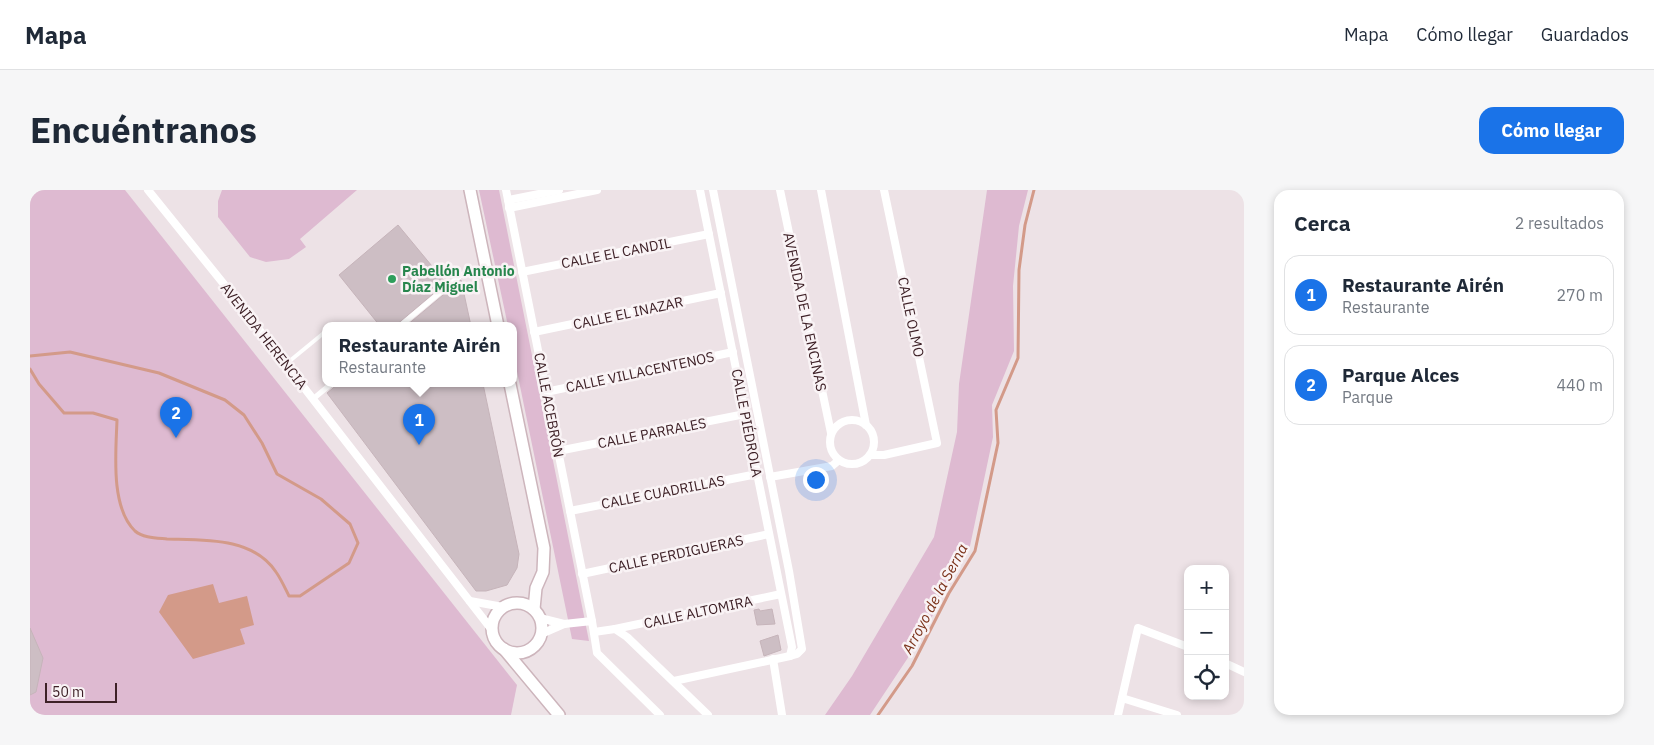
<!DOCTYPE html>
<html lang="es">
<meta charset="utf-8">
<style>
:root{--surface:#fff;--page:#f6f6f7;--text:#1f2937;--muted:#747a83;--line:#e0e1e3;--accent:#1a73e8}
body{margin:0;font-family:"IBM Plex Sans",sans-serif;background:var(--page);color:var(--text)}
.controls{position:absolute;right:15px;bottom:15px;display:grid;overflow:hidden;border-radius:10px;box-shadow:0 2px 8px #0003}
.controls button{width:45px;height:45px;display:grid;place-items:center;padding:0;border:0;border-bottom:1px solid var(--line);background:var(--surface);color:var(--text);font:25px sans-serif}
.scale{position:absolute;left:15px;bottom:12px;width:72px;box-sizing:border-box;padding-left:5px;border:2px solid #3e2127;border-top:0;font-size:14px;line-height:18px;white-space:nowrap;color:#3e2127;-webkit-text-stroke:4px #f9f3f5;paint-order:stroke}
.you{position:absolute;left:785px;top:289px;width:18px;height:18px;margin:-12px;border:4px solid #fff;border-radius:50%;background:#1a73e8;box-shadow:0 0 0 8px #1a73e833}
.badge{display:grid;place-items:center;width:32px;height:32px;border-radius:50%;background:var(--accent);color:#fff;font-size:16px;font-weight:700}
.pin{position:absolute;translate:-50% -41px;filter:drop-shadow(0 1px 2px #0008)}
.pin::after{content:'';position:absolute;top:26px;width:18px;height:15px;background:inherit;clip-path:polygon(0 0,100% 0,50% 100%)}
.popup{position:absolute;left:292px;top:132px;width:195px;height:65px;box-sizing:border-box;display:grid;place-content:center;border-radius:10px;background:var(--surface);filter:drop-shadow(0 1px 4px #0005);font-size:16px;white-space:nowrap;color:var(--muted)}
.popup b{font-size:19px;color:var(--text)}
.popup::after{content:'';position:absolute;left:50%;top:100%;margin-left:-10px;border:10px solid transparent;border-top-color:var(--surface)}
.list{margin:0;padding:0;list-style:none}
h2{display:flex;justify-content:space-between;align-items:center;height:65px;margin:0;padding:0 20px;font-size:21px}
h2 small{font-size:16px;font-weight:400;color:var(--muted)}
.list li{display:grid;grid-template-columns:32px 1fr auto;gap:15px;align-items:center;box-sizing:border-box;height:80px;margin:0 10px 10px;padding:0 10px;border:1px solid var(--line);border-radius:15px}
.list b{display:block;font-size:19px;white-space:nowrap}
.list p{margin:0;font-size:16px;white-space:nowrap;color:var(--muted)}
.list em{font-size:16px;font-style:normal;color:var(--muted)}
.icon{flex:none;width:28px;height:28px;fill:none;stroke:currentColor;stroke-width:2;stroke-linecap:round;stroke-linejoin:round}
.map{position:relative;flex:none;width:1214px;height:525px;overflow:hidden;border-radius:15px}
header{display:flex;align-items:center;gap:30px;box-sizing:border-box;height:70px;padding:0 25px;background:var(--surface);border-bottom:1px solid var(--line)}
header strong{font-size:24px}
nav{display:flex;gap:28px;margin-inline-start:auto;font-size:18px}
.intro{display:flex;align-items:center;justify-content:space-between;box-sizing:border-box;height:120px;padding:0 30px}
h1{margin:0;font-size:35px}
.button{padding:12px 22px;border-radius:15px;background:var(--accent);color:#fff;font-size:18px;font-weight:700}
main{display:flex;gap:30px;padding:0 30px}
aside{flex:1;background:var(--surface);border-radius:15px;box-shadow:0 2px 8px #0003}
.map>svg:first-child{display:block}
</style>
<header>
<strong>Mapa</strong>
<nav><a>Mapa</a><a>Cómo llegar</a><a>Guardados</a></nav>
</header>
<div class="intro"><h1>Encuéntranos</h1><a class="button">Cómo llegar</a></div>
<main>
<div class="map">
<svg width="1214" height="525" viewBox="0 0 1214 525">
<rect width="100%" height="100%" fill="#ede2e6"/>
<g fill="#debad1">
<path d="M0 0H95L487 495 481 525H0Z"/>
<path d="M192 0H327L270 49 276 57 259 69 236 72 220 67 188 27V11Z"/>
<path d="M449 0H469L559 451 542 449 483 162V136H478Z"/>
<path d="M957 0H998L989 36 983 96 984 161 962 215 963 247 940 356 916 398 893 445 840 525H795L822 486 904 347 927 242 929 194Z"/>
</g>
<path fill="#d39a89" d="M183 394 189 413 217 406 224 435 210 439 215 454 163 469 129 422 138 405Z"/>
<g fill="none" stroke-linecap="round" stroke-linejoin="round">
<g stroke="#d39a89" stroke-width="3">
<path d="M0 166 40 162 129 183 195 210 214 225 232 253 247 284 291 309 320 334 328 353 319 373 270 406H259C255 398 251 389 246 382 223 347 174 350 137 349 127 348 113 348 105 341 80 317 86 261 87 230L63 223H34L9 194 0 179"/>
<path d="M848 525 882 476 919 403 945 361 968 253 966 220 988 168 989 80 995 35 1004 0"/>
</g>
</g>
<g fill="#cdbec4" stroke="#c6b4ba">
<path d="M368 35 416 93 365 136H350L309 85Z"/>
<path d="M431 90 441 136H376Z"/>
<path d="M308 194H453L489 364 487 378 477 395 456 401H446L297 203Z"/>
<path d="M729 419 730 421 742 419 745 434 727 435 724 420Z"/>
<path d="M0 438 13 468 6 502 0 505Z"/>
<path d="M748 445 751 460 734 466 730 451Z"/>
</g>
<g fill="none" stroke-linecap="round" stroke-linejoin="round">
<g stroke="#cdb5bc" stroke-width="14">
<g id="secondary">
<path d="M440 0 468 136"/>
<path d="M480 194 514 358 513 382 506 398 504 419"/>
<circle cx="487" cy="438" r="25"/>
<path d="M474 459 529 525"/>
</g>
</g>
<path stroke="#fff" stroke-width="4" d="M256 174 295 142"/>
<g stroke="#fff" stroke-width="5.5">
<path d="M370 136 431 85 444 81"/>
<path d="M283 209 301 194"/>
</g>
<g stroke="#fff" stroke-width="8">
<path d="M118 0 193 93 462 440"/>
<path d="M476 0 562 431"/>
<path d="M670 0 762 457 760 466"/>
<path d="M750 0 801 243"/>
<path d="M791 0 836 235"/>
<path d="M478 10 529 0"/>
<path d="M479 18 567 0"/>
<path d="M492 82 679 44"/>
<path d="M504 142 691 103"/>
<path d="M516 202 703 162"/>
<circle cx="822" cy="252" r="22"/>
<path d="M528 261 715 224"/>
<path d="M840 265H854L907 253 854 0"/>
<path d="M740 287 802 276 809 270"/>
<path d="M540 321 727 284"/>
<path d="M552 384 739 344"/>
<path d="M440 411 473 417"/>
<path d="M510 428 534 434"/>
<path d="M585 439 751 404"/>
<path d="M564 442 585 439 597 447 678 525"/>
<path d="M511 444 534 434 562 431 567 463 630 525"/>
<path d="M743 469 752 525"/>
<path d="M1195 473 1214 482"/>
<path d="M644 491 760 466 767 464 772 459 759 381 683 0"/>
<path d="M1092 508 1147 525"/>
<path d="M1088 525 1108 438 1158 457"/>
</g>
<use href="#secondary" stroke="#fff" stroke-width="11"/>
</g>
<circle fill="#2e9e5b" stroke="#f9f3f5" stroke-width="2" cx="362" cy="89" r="5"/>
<g text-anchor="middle" stroke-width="5" stroke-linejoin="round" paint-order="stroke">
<g font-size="14" fill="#3e2127" stroke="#f9f3f5">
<text transform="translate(586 63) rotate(-11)" y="5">CALLE EL CANDIL</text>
<text transform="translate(775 122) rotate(78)" y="5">AVENIDA DE LA ENCINAS</text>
<text transform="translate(598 123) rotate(-12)" y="5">CALLE EL INAZAR</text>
<text transform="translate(881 127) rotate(78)" y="5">CALLE OLMO</text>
<text transform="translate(234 146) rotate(52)" y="5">AVENIDA HERENCIA</text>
<text transform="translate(610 182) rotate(-12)" y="5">CALLE VILLACENTENOS</text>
<text transform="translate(519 215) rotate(79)" y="5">CALLE ACEBRÓN</text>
<text transform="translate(717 233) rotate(79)" y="5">CALLE PIÉDROLA</text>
<text transform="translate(622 243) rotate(-11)" y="5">CALLE PARRALES</text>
<text transform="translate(633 302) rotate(-11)" y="5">CALLE CUADRILLAS</text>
<text transform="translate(646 364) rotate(-12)" y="5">CALLE PERDIGUERAS</text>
<text transform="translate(668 422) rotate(-12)" y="5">CALLE ALTOMIRA</text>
</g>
<g font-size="14" font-weight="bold" fill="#27864d" stroke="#f9f3f5" text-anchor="start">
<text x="372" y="86">Pabellón Antonio<tspan x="372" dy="16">Díaz Miguel</tspan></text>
</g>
<g font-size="15" font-style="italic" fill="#7b321a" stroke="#f9f3f5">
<text transform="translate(905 409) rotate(-62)" y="5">Arroyo de la Serna</text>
</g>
</g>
</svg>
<div class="controls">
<button>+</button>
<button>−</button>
<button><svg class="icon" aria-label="locate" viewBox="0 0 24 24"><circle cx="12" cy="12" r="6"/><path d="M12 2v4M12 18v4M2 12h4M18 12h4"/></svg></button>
</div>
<div class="scale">50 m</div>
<div class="you"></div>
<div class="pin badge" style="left:389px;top:255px">1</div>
<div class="popup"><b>Restaurante Airén</b>Restaurante</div>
<div class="pin badge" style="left:146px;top:248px">2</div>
</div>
<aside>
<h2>Cerca<small>2 resultados</small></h2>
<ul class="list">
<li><span class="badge">1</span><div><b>Restaurante Airén</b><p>Restaurante</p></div><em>270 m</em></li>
<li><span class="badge">2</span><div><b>Parque Alces</b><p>Parque</p></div><em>440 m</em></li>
</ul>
</aside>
</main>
